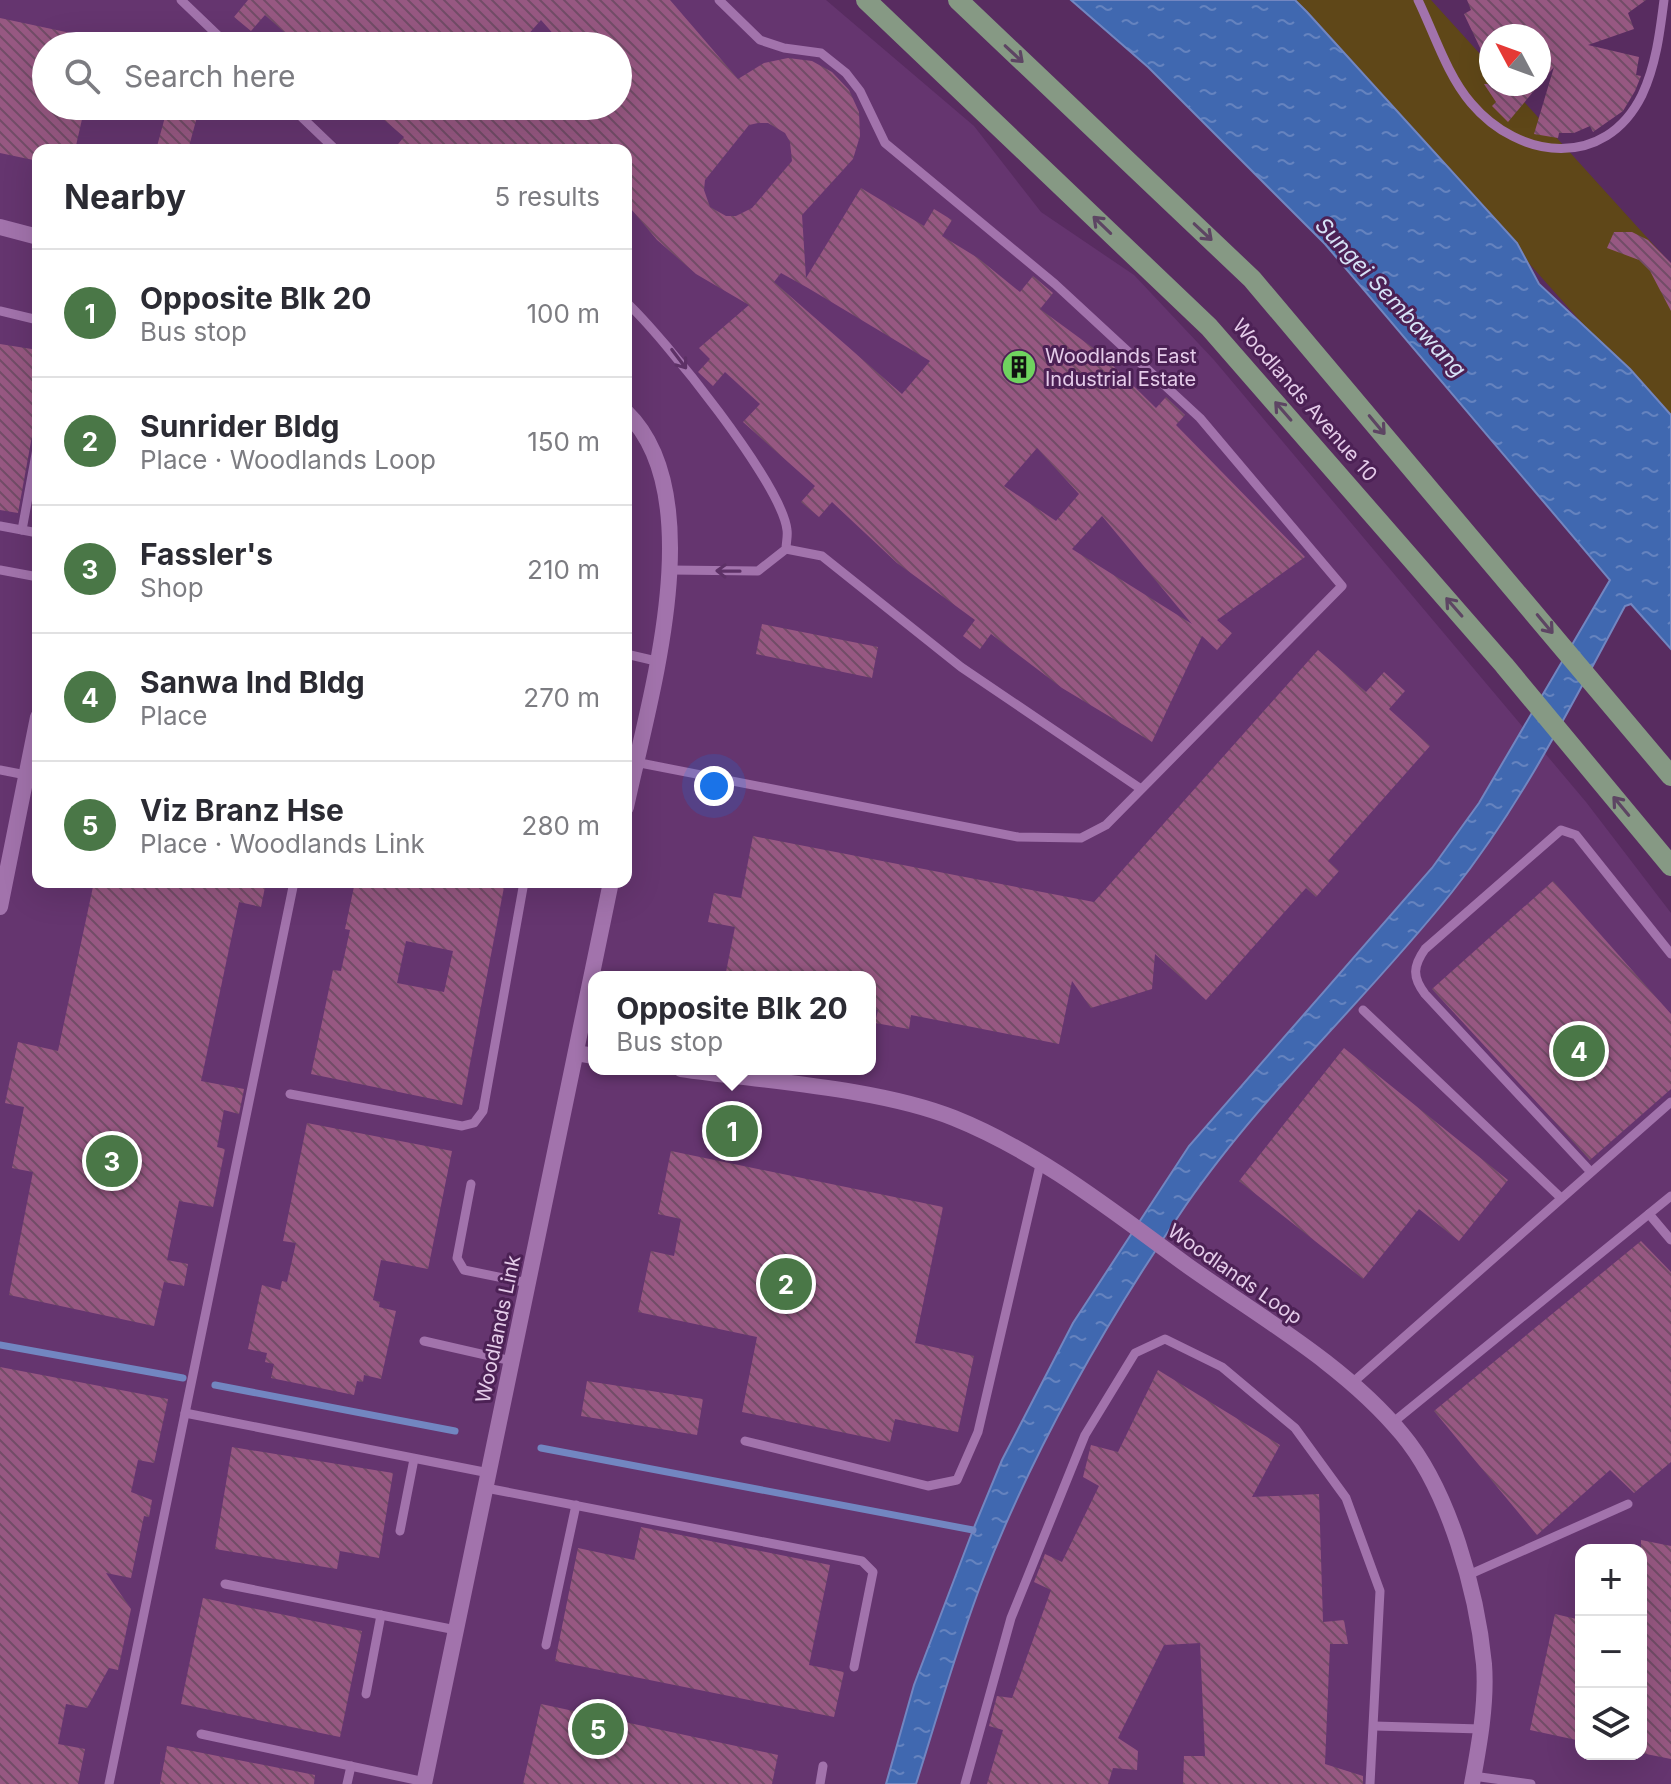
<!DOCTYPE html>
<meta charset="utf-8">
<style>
:root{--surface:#fff;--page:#f2f2f3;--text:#2b2b33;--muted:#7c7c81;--line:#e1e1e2;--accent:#4a7747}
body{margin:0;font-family:Inter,sans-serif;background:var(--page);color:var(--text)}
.controls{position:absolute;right:24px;bottom:24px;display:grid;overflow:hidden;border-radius:16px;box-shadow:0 8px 32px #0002}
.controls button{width:72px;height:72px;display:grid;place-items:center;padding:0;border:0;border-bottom:2px solid var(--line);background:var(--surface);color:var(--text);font:40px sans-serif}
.compass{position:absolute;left:1479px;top:24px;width:72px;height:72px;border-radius:50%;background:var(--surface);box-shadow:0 8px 32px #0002;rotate:311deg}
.you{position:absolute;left:714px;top:786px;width:28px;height:28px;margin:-20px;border:6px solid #fff;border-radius:50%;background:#1a73e8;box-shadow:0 0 0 12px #1a73e833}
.badge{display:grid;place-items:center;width:52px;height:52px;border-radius:50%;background:var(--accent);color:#fff;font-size:26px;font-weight:700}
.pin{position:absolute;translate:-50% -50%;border:4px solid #fff;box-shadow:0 2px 8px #0006}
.popup{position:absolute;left:588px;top:971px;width:288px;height:104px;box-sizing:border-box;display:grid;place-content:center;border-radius:16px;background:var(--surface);filter:drop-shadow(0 2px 6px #0005);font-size:26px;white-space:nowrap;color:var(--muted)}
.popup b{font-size:30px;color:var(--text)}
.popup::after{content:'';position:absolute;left:50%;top:100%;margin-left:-16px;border:16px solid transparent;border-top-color:var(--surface)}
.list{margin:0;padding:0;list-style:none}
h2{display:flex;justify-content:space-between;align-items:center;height:104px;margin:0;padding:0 32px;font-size:34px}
h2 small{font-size:26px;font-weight:400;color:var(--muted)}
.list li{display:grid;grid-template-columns:52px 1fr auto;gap:24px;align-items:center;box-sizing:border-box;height:128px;padding:0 32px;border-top:2px solid var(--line)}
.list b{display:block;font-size:30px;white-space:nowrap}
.list p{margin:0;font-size:26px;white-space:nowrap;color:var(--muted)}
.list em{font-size:26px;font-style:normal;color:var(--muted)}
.icon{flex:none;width:44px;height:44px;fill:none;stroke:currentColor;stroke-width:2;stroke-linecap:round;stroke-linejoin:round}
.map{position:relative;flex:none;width:1671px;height:1784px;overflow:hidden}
.search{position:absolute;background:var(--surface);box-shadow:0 8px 32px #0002;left:32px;top:32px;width:600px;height:88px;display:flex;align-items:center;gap:20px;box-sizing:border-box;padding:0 28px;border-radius:44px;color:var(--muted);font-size:30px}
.panel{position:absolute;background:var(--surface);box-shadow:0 8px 32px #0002;left:32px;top:144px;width:600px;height:744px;border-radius:16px}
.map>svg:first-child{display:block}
</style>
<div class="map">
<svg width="1671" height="1784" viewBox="0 0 1671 1784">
<defs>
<pattern id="water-ripples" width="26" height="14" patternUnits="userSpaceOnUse" patternTransform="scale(2)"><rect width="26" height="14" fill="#4068b0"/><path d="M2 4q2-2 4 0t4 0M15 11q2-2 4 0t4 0" fill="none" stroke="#6583bf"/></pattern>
<pattern id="building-back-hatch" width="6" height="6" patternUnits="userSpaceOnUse" patternTransform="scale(2)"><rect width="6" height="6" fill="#975882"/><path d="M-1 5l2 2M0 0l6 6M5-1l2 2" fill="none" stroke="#724c67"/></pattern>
</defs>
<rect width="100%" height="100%" fill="#582c60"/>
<path fill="#65356f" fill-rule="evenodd" d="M0 0H826L974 126 1041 212 1134 275 1214 360 1586 802 1671 913V1784H0ZM46 46H618V106H46ZM38 150H626V882H38ZM594 977H870V1069H594ZM1581 1550H1641V1754H1581Z"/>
<path fill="#5f4718" d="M1295 0H1431L1491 66V84H1508L1671 264V423Z"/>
<path fill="url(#water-ripples)" stroke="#7286c1" stroke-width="2" d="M1071 0H1295L1307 12 1517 243 1539 284 1630 369 1671 415V649L1631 604 1625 606C1572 704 1522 804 1452 892 1367 999 1263 1093 1186 1205 1105 1323 1035 1446 983 1579 957 1646 938 1715 916 1784H886L914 1685 973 1530 1002 1460 1073 1323 1189 1146 1432 868 1479 803 1610 580 1325 244 1148 67Z"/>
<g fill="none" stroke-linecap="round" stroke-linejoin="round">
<g stroke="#7286c1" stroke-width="7">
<path d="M0 1345 183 1378"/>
<path d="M215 1385 455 1431"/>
<path d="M541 1448 973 1530"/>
</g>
</g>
<g fill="url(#building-back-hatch)" fill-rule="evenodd">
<path d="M248 0H670L738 79 764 63 788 58 812 61 832 72 849 90 859 112 860 136 853 159 802 215 806 278 861 188 924 226 934 209 952 220 942 236 978 258 1020 292 1033 276 1053 293 1040 309 1100 353 1156 408 1166 397 1185 415 1176 425 1305 557 1217 620 1232 633 1217 650 1202 636 1152 742 1062 688 991 634 980 649 963 636 975 620 897 563 832 502 819 517 801 502 815 486 743 422 760 404 725 372 713 386 698 372 710 359 699 348 749 305 696 274 657 240 626 203V150H393L404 137 368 106H618V46H564L541 20 518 46H300L265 15 251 31 234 17ZM758 123H768L785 133 790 142 792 161 752 208 736 216H726L710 207 704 190 705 180 749 125ZM781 273 808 288 930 361 902 394 774 282ZM1037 448 1079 494 1056 521 1004 486ZM1102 516 1192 624 1072 549Z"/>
<path d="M1467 0H1646L1628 13 1634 29 1588 45 1639 57 1636 75 1641 76 1635 91 1623 111 1593 132 1590 126 1574 133H1559L1558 138 1534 134 1554 67 1508 122 1492 106 1496 102 1484 84H1539V36H1491V71L1464 14 1471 10Z"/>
<path d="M0 18 94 38 93 46H46V106H85L75 150H38V161L0 153Z"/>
<path d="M168 106H200L188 150H156Z"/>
<path d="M1614 232H1632L1648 240 1671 263V311L1650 271 1639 260 1607 248Z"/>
<path d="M0 344 38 350V403L18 513 0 510Z"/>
<path d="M762 624 878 647 872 678 756 654Z"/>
<path d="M1318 650 1366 692 1384 672 1405 691 1389 709 1430 746 1328 861 1339 871 1316 897 1306 888 1206 1000 1155 954 1152 989 1091 1008 1072 981 1059 1044 911 1015 909 1029 875 1023 878 1010 870 1008V977H725L735 927 708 922 714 893 741 898 753 836 1094 902Z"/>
<path d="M1553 881 1671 1014V1089L1590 1160 1432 989Z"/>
<path d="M94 882H266L261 907 239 902 201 1081 244 1089 239 1114 224 1110 217 1147 225 1149 213 1207 179 1201 167 1260 188 1264 184 1286 164 1282 154 1326 9 1295 33 1172 12 1168 24 1107 5 1103 18 1042 58 1051Z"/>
<path d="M355 882H505L462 1105 311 1074 333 970 341 971 350 930 345 929ZM406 941 453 951 444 992 397 983Z"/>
<path d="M1344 1048 1508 1180 1459 1241 1419 1209 1363 1279 1239 1181Z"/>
<path d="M307 1123 452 1151 428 1269 381 1260 373 1300 380 1302 379 1307 396 1311 381 1379 364 1375 363 1382 357 1381 354 1395 271 1378 274 1364 265 1362 267 1353 248 1349 262 1285 280 1290 282 1281 287 1282 296 1243 283 1241Z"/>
<path d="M671 1151 943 1207 915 1343 974 1356 958 1432 895 1419 890 1442 742 1412 757 1337 638 1312 651 1251 674 1256 681 1219 658 1214Z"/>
<path d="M1641 1241 1671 1272V1462L1634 1493 1610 1470 1537 1535 1434 1411Z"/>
<path d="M0 1367 168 1399 154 1463 138 1460 131 1492 152 1500 149 1517 144 1516 131 1578 106 1573 131 1609 118 1670 109 1668 87 1708 66 1704 58 1744 85 1749 78 1784H0Z"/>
<path d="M1158 1370 1280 1445 1252 1497 1319 1494 1323 1622 1344 1620 1348 1644H1330L1325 1764 1363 1776V1784H1183L1184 1756H1205L1200 1643 1164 1645 1118 1738 1138 1751 1137 1770 1113 1768 1108 1784H987L1003 1730 989 1726 997 1696 1012 1698 1051 1590 1034 1582 1045 1554 1062 1562 1099 1486 1083 1477 1091 1445 1118 1452Z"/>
<path d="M587 1381 703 1399 697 1435 581 1416Z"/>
<path d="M232 1447 393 1473 379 1558 340 1551 337 1569 215 1549Z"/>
<path d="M641 1527 830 1565 809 1665 844 1672 834 1717 555 1661 578 1548 634 1560Z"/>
<path d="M1641 1540 1671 1546V1759L1641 1753Z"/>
<path d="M203 1598 362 1631 340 1737 181 1704Z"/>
<path d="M1555 1614 1581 1620V1741L1530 1730Z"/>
<path d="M541 1704 778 1755 772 1784H523Z"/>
<path d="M167 1746 315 1775 314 1784H160Z"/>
</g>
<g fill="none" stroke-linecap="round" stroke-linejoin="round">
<g stroke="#a273ac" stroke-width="9">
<path d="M181 0 229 46"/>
<path d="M1418 0C1434 33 1447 75 1471 103 1519 160 1605 170 1642 95 1656 65 1660 32 1664 0"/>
<path d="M290 106 336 150"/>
<path d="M626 302C663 336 782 484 787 530 788 536 786 543 786 549L758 571 670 570"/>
<path d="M0 311 38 320"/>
<path d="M0 526 38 533"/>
<path d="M22 530 38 443"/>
<path d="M786 549 822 556 961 667 1141 789"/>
<path d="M0 570 38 577"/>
<path d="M626 654 656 661"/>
<path d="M635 762 1018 837 1081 838 1106 825 1342 586 1200 418 1055 284 885 143 860 91 846 73 821 53 784 48 760 40 719 0"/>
<path d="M0 770 26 775"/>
<path d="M1363 1010 1560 1197"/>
<path d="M290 1094 462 1126 474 1123 483 1111 524 882"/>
<path d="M1590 1171 1425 994C1412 977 1413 966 1425 949L1561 830 1576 835 1671 954"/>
<path d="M471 1184 457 1258 464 1270 528 1283"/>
<path d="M1649 1214 1671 1240"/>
<path d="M424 1341 512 1361"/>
<path d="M1351 1384 1671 1102"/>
<path d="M185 1413 489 1473"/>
<path d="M1391 1424 1671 1196"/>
<path d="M745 1441 928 1486 957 1480 978 1432 1040 1165"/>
<path d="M486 1488 862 1561 873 1572 854 1667"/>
<path d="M400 1531 414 1459"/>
<path d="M1466 1576 1628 1504"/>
<path d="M225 1584 456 1630"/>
<path d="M546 1645 576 1505"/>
<path d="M366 1694 381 1615"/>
<path d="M1374 1726 1481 1729"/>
<path d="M201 1734 425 1782"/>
<path d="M1473 1776 1531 1784"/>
<path d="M109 1784 294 882"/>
<path d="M347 1784 351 1766"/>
<path d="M820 1784 823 1766"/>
<path d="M965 1784 1011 1618 1085 1435 1135 1353 1165 1339 1222 1367 1295 1428 1346 1498 1380 1591 1370 1784"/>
</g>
<g stroke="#a273ac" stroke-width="16">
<path d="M0 227 38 237"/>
<path d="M626 412C713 496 648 703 626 807"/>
<path d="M0 907 38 717"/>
<path d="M576 1053 594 1056"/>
<path d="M681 1069C763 1081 879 1088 954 1118 1039 1152 1115 1213 1188 1266 1260 1317 1345 1365 1402 1434 1449 1490 1477 1592 1484 1664 1487 1703 1479 1746 1472 1784"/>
<path d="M424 1784 611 882"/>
</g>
<g stroke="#869984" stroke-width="20">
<path d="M866 0 1209 327 1504 665 1671 866"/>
<path d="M958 0 1252 279 1671 776"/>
</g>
</g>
<defs><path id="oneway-shaft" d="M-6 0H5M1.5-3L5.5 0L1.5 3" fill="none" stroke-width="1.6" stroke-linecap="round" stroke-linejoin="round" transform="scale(2)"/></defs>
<g stroke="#5d4563">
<use href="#oneway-shaft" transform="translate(1014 54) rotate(43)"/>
<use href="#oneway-shaft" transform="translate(1102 225) rotate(-136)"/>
<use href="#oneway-shaft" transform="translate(1203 232) rotate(43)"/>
<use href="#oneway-shaft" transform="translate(1283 411) rotate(-131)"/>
<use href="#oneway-shaft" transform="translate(1377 425) rotate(50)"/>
<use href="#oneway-shaft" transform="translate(1454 607) rotate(-131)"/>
<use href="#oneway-shaft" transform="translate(1545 624) rotate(50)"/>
<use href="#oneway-shaft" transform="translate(1621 806) rotate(-130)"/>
</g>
<g stroke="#5d3166">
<use href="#oneway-shaft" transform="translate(679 359) rotate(53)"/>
<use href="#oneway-shaft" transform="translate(728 571) rotate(-179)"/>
</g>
<defs>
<g id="building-disc" transform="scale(1.8)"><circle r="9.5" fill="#6fd35f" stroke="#4c2155"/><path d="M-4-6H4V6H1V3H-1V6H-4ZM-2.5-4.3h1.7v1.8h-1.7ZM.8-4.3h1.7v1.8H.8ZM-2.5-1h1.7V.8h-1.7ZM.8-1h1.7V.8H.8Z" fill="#111"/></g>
</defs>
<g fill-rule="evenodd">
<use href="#building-disc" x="1019" y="367"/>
</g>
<g text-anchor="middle" stroke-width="6" stroke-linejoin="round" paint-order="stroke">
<g font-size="20" fill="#e5ccea" stroke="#4c2155" text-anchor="start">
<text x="1045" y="363">Woodlands East<tspan x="1045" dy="23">Industrial Estate</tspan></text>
</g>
<g font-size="20" fill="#e5ccea" stroke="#4c2155">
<text transform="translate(1305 400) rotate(49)" y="7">Woodlands Avenue 10</text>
<text transform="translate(1235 1274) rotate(35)" y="7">Woodlands Loop</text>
<text transform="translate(498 1329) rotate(-78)" y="7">Woodlands Link</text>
</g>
<g font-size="22" font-style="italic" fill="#d6e2f6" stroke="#4c2155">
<text transform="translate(1391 297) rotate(47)" y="8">Sungei Sembawang</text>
</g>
</g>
</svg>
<div class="controls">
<button>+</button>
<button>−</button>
<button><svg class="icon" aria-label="layers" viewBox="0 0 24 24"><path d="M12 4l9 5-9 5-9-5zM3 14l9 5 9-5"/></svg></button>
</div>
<svg class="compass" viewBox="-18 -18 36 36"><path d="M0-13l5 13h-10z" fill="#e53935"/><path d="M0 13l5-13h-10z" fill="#7c7c81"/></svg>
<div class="you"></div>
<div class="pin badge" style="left:732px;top:1131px">1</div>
<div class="popup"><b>Opposite Blk 20</b>Bus stop</div>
<div class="pin badge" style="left:786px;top:1284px">2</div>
<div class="pin badge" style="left:112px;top:1161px">3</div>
<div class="pin badge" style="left:1579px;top:1051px">4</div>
<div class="pin badge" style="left:598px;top:1729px">5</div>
<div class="search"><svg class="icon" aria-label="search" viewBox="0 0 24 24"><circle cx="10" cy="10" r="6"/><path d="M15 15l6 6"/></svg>Search here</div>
<section class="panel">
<h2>Nearby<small>5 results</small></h2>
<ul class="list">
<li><span class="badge">1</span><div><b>Opposite Blk 20</b><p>Bus stop</p></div><em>100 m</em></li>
<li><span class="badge">2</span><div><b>Sunrider Bldg</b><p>Place · Woodlands Loop</p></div><em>150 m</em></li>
<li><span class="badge">3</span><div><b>Fassler's</b><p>Shop</p></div><em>210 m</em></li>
<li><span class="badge">4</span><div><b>Sanwa Ind Bldg</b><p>Place</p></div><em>270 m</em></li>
<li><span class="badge">5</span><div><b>Viz Branz Hse</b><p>Place · Woodlands Link</p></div><em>280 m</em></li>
</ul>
</section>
</div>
